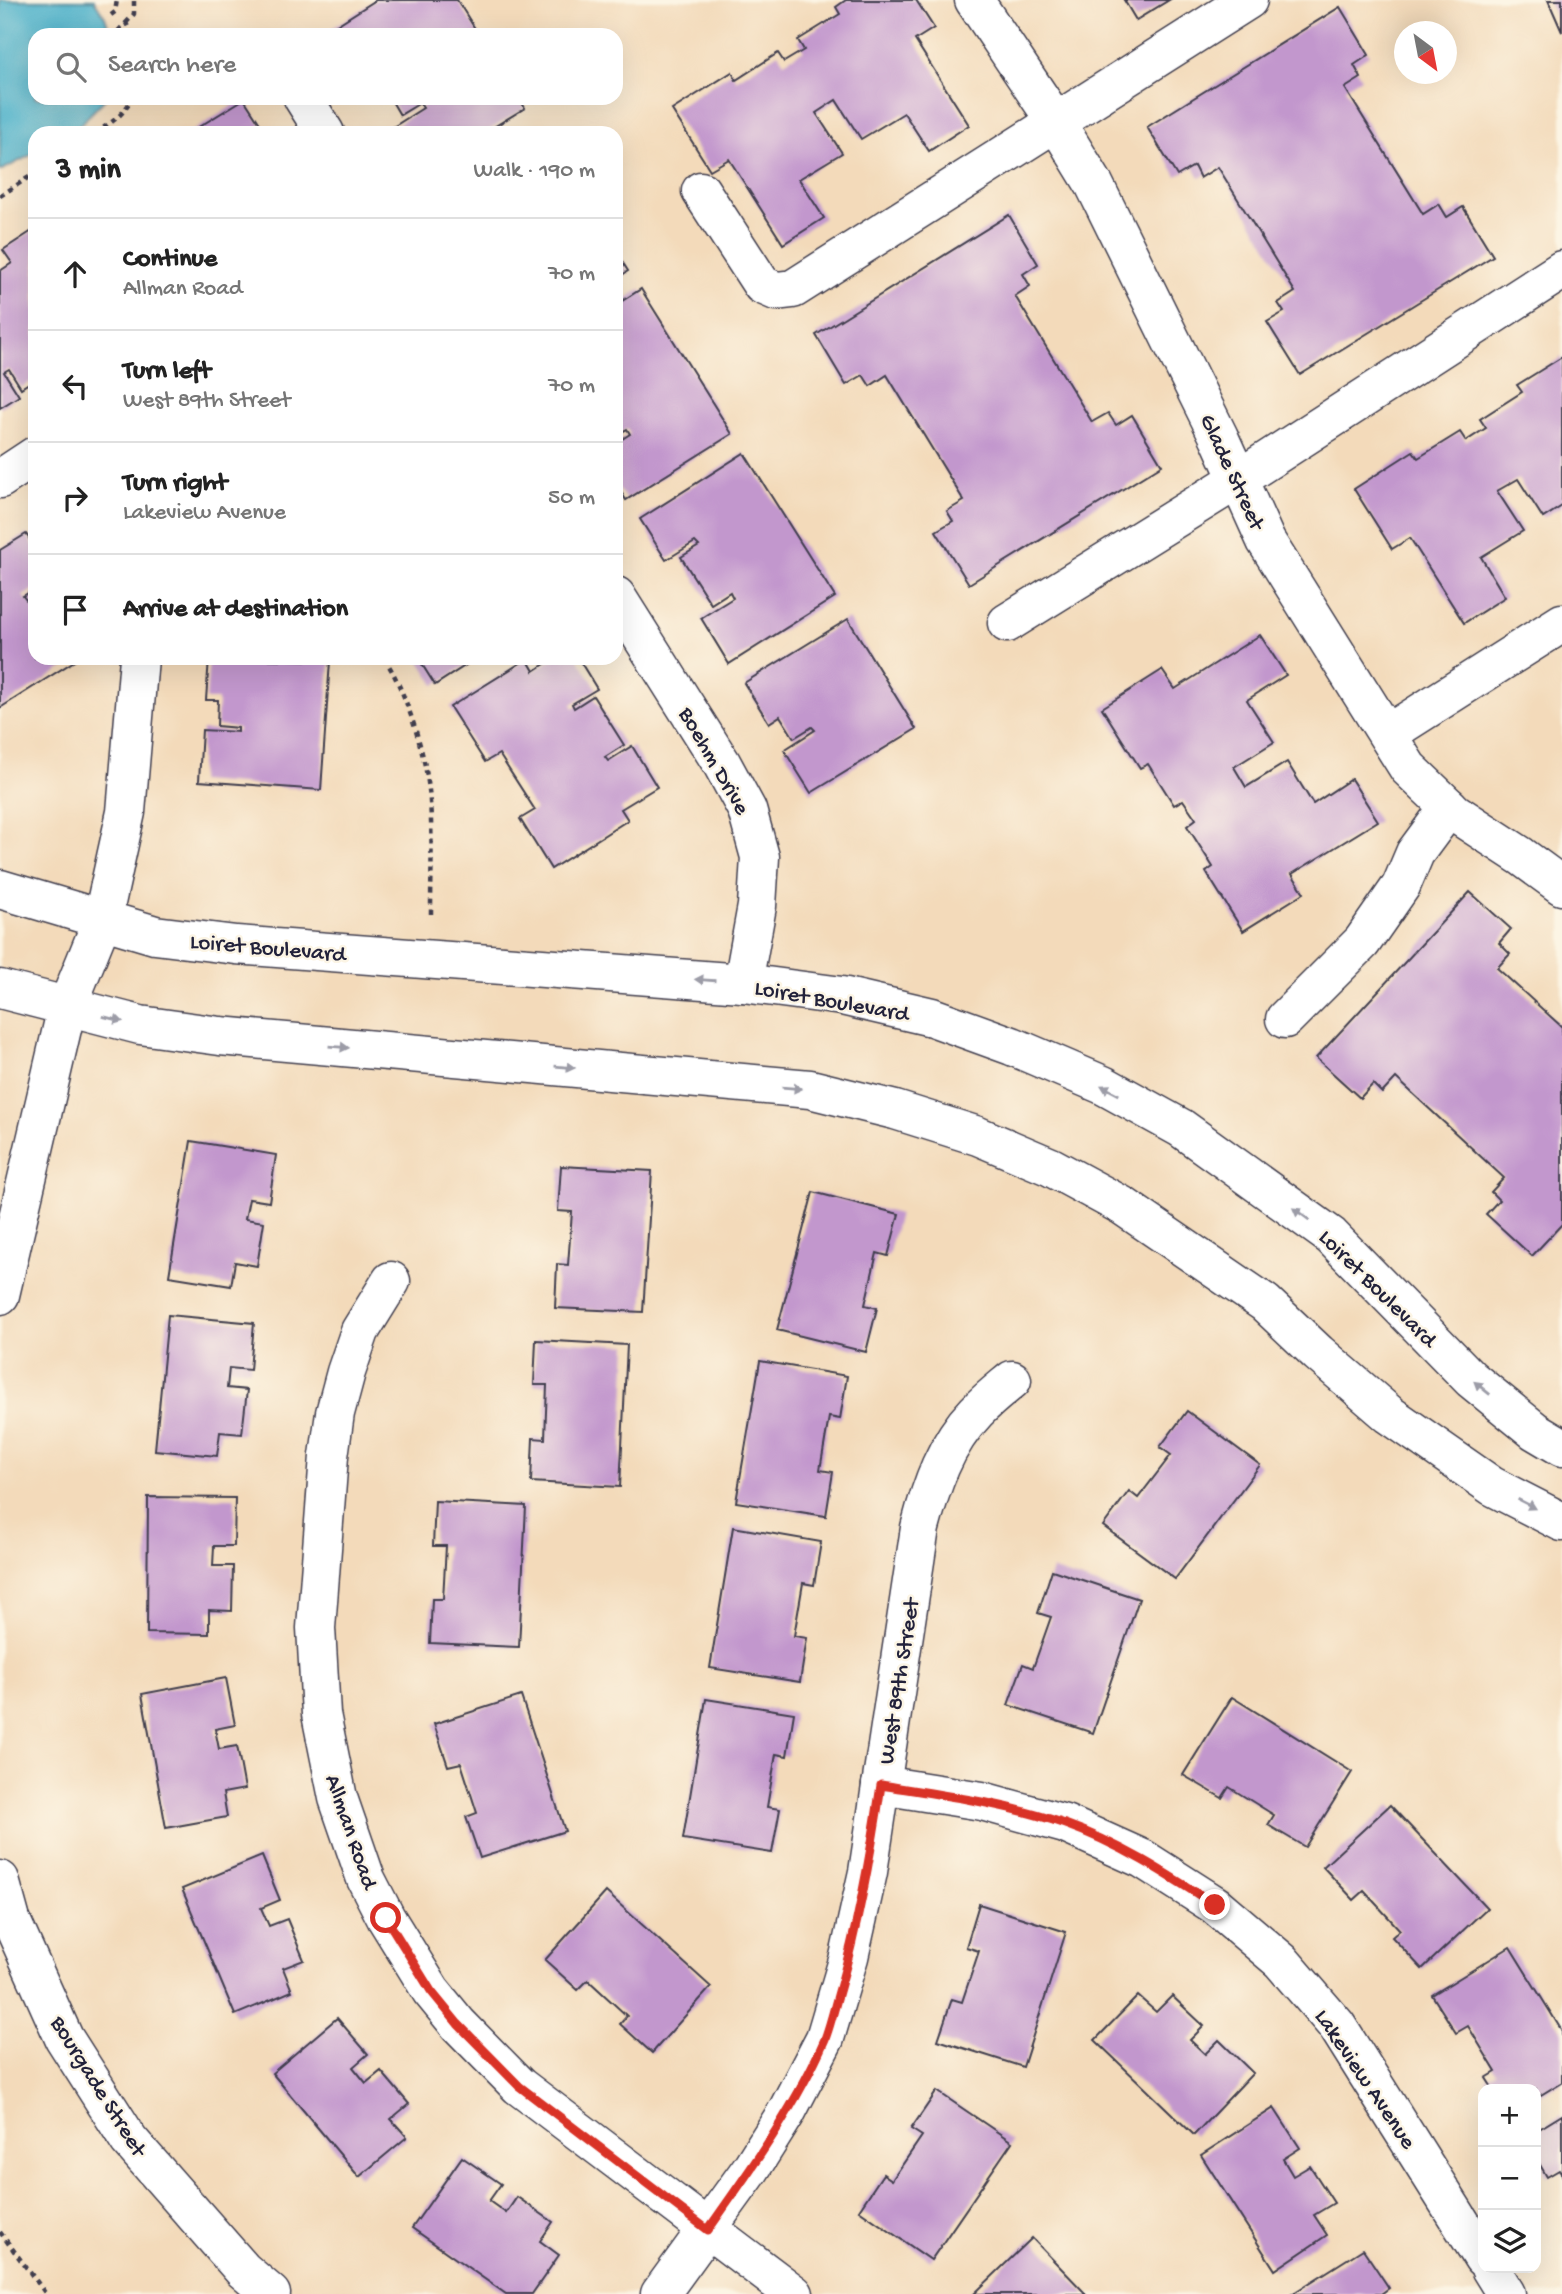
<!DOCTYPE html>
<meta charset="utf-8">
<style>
:root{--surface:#fff;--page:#f2f2f2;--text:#222;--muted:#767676;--line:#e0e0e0}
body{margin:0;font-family:"Gochi Hand",sans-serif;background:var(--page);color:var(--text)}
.controls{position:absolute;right:21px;bottom:21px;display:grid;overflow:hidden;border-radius:14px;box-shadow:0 7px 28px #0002}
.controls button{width:63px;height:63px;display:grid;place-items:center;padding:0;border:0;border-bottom:2px solid var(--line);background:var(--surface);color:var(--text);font:35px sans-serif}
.compass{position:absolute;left:1394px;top:21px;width:63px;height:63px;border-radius:50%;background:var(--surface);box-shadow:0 7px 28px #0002;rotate:148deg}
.stop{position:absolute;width:21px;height:21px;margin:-16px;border:5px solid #d93025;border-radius:50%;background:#fff}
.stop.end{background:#d93025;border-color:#fff;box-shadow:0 2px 7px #0008}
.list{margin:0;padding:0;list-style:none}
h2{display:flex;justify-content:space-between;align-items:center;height:91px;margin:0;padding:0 28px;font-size:30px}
h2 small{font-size:23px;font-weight:400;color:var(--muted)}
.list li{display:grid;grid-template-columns:46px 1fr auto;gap:21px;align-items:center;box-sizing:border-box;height:112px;padding:0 28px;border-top:2px solid var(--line)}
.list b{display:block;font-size:26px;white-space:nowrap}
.list p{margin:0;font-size:23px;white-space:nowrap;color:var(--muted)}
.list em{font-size:23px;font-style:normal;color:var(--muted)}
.icon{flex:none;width:38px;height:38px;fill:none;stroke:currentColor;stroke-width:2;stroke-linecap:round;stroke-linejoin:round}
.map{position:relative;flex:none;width:1562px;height:2294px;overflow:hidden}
.search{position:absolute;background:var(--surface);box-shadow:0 7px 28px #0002;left:28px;top:28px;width:595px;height:77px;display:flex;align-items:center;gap:18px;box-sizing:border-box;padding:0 24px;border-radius:21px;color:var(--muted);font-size:26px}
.panel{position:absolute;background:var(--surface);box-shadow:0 7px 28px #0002;left:28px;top:126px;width:595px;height:539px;border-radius:21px}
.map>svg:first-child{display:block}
</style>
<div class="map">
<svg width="1562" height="2294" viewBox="0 0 1562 2294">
<rect width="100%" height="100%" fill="#fcf5e5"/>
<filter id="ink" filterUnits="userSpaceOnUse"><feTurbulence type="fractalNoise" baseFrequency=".0143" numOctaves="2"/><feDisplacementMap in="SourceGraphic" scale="14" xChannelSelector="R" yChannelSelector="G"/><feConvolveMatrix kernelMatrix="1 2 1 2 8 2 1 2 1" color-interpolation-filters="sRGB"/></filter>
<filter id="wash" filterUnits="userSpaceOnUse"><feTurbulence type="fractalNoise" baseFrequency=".00686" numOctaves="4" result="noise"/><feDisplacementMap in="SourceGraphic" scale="28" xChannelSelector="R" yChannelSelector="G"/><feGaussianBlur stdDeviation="1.57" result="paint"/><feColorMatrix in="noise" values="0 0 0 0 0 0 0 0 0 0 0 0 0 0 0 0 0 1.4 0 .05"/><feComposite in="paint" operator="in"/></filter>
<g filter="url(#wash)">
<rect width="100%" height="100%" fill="#f3daba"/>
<path fill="#4bb1ca" stroke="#366a82" stroke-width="2" d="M0 0H94L105 17 111 35H35V98H106L72 133H35V153L0 171Z"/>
<g id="blocks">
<g fill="#c297cd">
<path d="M376 0H457L479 35H333L329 30Z"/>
<path d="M846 0H916L934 28 915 40 969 125 929 151 904 113 861 139 836 100 816 113 842 153 799 179 824 218 783 244 729 159 710 170 672 110 732 72 736 80 778 53 784 62 804 50 798 40 840 14 836 7Z"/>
<path d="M1124 0H1169L1136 20Z"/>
<path d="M1548 0H1562V32Z"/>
<path d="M1340 7 1369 55 1354 65 1361 78 1345 88 1423 214 1439 204 1447 217 1463 207 1493 256 1300 375 1267 322 1284 312 1278 303 1295 292 1218 167 1200 178 1194 166 1177 176 1147 127Z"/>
<path d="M390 98H519L525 108 484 133H393L390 129 423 108 420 103 400 115Z"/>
<path d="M244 99 266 133H189Z"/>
<path d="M1009 215 1038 264 1023 274 1030 286 1015 296 1092 422 1108 413 1116 425 1132 415 1162 465 969 584 936 531 953 521 947 511 964 501 887 375 870 386 863 375 846 385 816 335Z"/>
<path d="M35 229V379L21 388 9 369 4 372 19 396 0 408V271L12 263 3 250Z"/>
<path d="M616 252 628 271 616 279Z"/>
<path d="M641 289 732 434 626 500 616 484V443L630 434 627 429 616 435V305Z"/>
<path d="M1562 357V506L1543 518 1518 479 1497 491 1523 531 1481 557 1505 597 1464 623 1410 538 1392 549 1354 489 1413 451 1418 458 1460 432 1466 441 1486 428 1480 419 1522 392 1517 385Z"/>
<path d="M744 453 835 597 729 664 701 618 733 598 730 592 711 604 681 557 699 546 695 542 666 560 640 519Z"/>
<path d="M26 534 35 547V589L23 596 26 600 35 594V658H79L0 708V550Z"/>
<path d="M848 619 916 729 811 793 784 750 815 730 812 727 794 738 780 716 769 723 744 683Z"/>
<path d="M1260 635 1286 675 1247 700 1274 742 1234 767 1246 787 1287 762 1313 804 1351 779 1378 821 1292 874 1304 893 1243 931 1206 872 1213 867 1187 826 1196 819 1183 800 1174 805 1148 764 1140 768 1102 708 1162 670 1175 689Z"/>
<path d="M209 658 330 661 321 790 199 781 202 730 238 732V728L217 726 218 700H206Z"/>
<path d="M418 658H477L435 685Z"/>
<path d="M554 658H578L597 689 572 704 574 708 593 696 624 745 605 757 608 761 632 746 657 787 621 809 628 820 551 869 520 819 535 810 499 754 485 762 450 707 527 659 534 671Z"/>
<path d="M1470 892 1511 929 1499 943 1510 954 1497 968 1562 1027V1224L1532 1256 1486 1214 1499 1200 1491 1192 1504 1178 1396 1078 1382 1093 1373 1084 1360 1098 1316 1058Z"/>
<path d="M191 1141 276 1155 269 1202 249 1199 245 1219 264 1222 257 1266 235 1262 231 1286 169 1276Z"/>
<path d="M561 1166 652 1171 643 1312 555 1308 557 1264 568 1265 572 1212 558 1211Z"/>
<path d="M813 1192 899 1214 888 1256 877 1253 865 1305 877 1308 866 1352 777 1330Z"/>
<path d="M168 1315 254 1323 250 1370 229 1368 227 1388 247 1390 242 1434 220 1432 217 1456 155 1450Z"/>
<path d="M536 1340 627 1345 620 1487 531 1482 533 1438 545 1439 547 1385H534Z"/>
<path d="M760 1361 847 1376 840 1419 829 1417 820 1470 833 1472 826 1516 736 1502Z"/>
<path d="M1187 1411 1260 1465 1175 1579 1103 1526 1129 1491 1138 1498 1171 1455 1160 1447Z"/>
<path d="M148 1497 235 1498 234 1546H214L213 1566H233L232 1611 209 1610V1634L147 1633Z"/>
<path d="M435 1501 526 1506 519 1647 430 1643 432 1599H443L446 1546H433Z"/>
<path d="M733 1527 821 1542 814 1585 803 1583 794 1636 807 1638 800 1682 710 1668Z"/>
<path d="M1052 1570 1139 1599 1093 1733 1008 1705 1023 1664 1033 1668 1051 1617 1038 1613Z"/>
<path d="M226 1678 235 1725 215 1729 219 1749 237 1746 245 1789 223 1793 227 1817 166 1828 142 1694Z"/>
<path d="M521 1696 565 1831 480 1858 466 1817 477 1813 461 1763 448 1766 434 1724Z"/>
<path d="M1232 1697 1352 1772 1305 1847 1268 1825 1274 1815 1229 1787 1222 1798 1183 1775Z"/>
<path d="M706 1699 794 1713 787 1756 776 1754 767 1807 780 1809 772 1853 683 1839Z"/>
<path d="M1390 1805 1487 1908 1422 1969 1392 1937 1400 1930 1364 1891 1354 1900 1323 1867Z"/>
<path d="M262 1856 280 1900 261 1908 269 1926 287 1919 304 1960 283 1968 292 1991 235 2015 182 1889Z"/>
<path d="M606 1892 711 1987 652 2053 620 2024 627 2016 588 1980 578 1990 545 1960Z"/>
<path d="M979 1904 1066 1932 1023 2067 938 2040 952 1999 962 2002 979 1951 966 1947Z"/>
<path d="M1510 1947 1562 2031V2082L1536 2098V2089H1493L1486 2078 1496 2072 1468 2026 1456 2033 1432 1995Z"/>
<path d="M1138 1996 1156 2012 1172 1996 1204 2026 1190 2040 1205 2054 1219 2040 1253 2073 1194 2135 1095 2040Z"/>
<path d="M337 2018 368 2054 353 2067 366 2083 381 2071 409 2104 391 2119 407 2137 359 2177 272 2073Z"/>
<path d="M937 2091 1012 2142 931 2260 859 2210 883 2174 892 2180 922 2136 911 2129Z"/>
<path d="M1274 2108 1300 2148 1283 2159 1293 2176 1310 2166 1334 2203 1314 2215 1327 2235 1275 2270 1201 2155Z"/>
<path d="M1562 2115V2175L1559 2170 1547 2177 1536 2158V2131Z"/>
<path d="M462 2157 501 2184 489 2201 506 2213 517 2197 553 2222 540 2241 559 2255 532 2294H506L412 2228Z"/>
<path d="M1032 2238 1086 2294H974Z"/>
<path d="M1363 2249 1389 2288 1381 2294H1292Z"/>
</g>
</g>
</g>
<g filter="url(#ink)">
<use href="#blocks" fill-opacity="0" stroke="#413e4e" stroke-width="2"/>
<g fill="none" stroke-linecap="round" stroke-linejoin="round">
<g stroke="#413e4e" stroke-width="41">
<g id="minor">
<path d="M974 0 1056 122 1094 184 1219 437 1266 541 1408 768 1455 813 1521 856 1562 886"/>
<path d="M303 98 325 133"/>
<path d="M701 191 762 285 776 291 793 289 1248 0"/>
<path d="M0 479 35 456"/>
<path d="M616 596 722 764 747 810 760 857 757 906 743 983"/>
<path d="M1007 623 1237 480 1562 270"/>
<path d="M1389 733 1562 623"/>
<path d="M0 889 155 935 236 945 743 983 842 996 932 1017 1012 1046 1103 1085 1181 1128 1331 1236 1471 1379 1535 1431 1562 1447"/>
<path d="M0 989 140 1025 220 1036 810 1089 895 1110 978 1136 1051 1167 1123 1206 1265 1303 1318 1353 1390 1415 1492 1486 1562 1522"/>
<path d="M1285 1019 1362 942 1401 886 1415 853 1449 807"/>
<path d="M391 1281 360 1331 346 1372 335 1413 329 1456 316 1628 321 1714 338 1798 366 1879 386 1918 431 1991 458 2024 519 2086 794 2294"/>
<path d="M0 1295 67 1007 102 921 126 812 139 658"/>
<path d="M881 1785 982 1801 1065 1824 1143 1859 1215 1905 1281 1961 1337 2026 1483 2258"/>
<path d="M0 1880 11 1920 64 2038 129 2140 243 2270 271 2294"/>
<path d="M1490 2268 1506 2294"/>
<path d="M660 2294 750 2170 786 2113 825 2038 849 1957 868 1872 920 1528C931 1486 945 1444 976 1412 987 1400 1000 1390 1012 1380"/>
</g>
</g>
<g stroke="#413e4e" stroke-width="4.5" stroke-dasharray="5 5" stroke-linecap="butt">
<path d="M111 15 115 12 117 0"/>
<path d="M126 23 134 14V0"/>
<path d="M118 31 126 23 132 35"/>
<path d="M253 35H256"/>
<path d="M95 133C110 124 125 114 132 98"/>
<path d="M0 196 35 173"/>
<path d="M384 658C405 688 425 753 429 790 433 830 431 873 431 914"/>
<path d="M0 2232 46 2294"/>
</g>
<use href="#minor" stroke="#fff" stroke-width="38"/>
</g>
<defs><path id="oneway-solid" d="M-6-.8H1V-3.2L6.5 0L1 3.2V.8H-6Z" transform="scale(1.75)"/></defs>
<g fill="#9c9ca7">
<use href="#oneway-solid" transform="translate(705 980) rotate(-176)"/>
<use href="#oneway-solid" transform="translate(113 1019) rotate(14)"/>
<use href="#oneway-solid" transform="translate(339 1047) rotate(5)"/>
<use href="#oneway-solid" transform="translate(565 1067) rotate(5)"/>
<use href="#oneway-solid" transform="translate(792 1088) rotate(5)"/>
<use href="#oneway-solid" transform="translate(1110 1090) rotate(-152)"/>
<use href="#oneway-solid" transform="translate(1301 1214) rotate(-144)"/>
<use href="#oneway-solid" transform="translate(1482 1388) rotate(-141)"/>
<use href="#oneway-solid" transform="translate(1527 1504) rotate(27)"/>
</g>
</g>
<g fill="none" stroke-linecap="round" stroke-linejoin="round" filter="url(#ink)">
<path stroke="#d93025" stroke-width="9" d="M386 1918 431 1991 458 2024 519 2086 708 2230C751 2169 795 2108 825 2039 831 2023 835 2005 840 1988 859 1921 871 1854 881 1785 943 1795 1005 1803 1065 1824 1119 1843 1167 1874 1215 1905"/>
</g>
<g text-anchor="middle" stroke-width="5" stroke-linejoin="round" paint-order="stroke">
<g font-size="23" fill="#22223b" stroke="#fcf5e5">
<text transform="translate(1234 471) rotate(65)" y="8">Glade Street</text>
<text transform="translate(716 760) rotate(60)" y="8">Boehm Drive</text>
<text transform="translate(268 946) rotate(5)" y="8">Loiret Boulevard</text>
<text transform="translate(832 999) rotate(10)" y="8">Loiret Boulevard</text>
<text transform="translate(1379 1287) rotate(45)" y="8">Loiret Boulevard</text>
<text transform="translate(897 1681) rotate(-81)" y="8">West 89th Street</text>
<text transform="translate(353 1831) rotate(71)" y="8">Allman Road</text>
<text transform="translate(1367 2078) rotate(56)" y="8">Lakeview Avenue</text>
<text transform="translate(100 2085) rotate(58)" y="8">Bourgade Street</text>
</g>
</g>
</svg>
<div class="controls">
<button>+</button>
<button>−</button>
<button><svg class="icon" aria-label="layers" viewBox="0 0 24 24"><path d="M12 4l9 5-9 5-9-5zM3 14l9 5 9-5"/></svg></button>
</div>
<svg class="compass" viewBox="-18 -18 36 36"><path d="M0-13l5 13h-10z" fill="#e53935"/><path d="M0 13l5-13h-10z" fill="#767676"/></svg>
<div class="stop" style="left:386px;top:1918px"></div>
<div class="stop end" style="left:1215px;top:1905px"></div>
<div class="search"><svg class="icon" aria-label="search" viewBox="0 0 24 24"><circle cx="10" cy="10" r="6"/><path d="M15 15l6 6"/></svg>Search here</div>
<section class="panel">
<h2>3 min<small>Walk · 190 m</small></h2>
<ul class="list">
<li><svg class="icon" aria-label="ahead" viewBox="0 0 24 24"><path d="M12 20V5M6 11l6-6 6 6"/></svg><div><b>Continue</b><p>Allman Road</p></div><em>70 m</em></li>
<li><svg class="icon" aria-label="left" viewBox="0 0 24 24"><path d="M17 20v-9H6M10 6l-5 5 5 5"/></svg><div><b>Turn left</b><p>West 89th Street</p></div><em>70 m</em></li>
<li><svg class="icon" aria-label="right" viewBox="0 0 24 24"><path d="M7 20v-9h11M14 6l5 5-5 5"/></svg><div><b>Turn right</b><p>Lakeview Avenue</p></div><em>50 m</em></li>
<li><svg class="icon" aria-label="arrive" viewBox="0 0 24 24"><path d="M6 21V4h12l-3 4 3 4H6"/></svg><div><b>Arrive at destination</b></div></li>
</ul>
</section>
</div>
